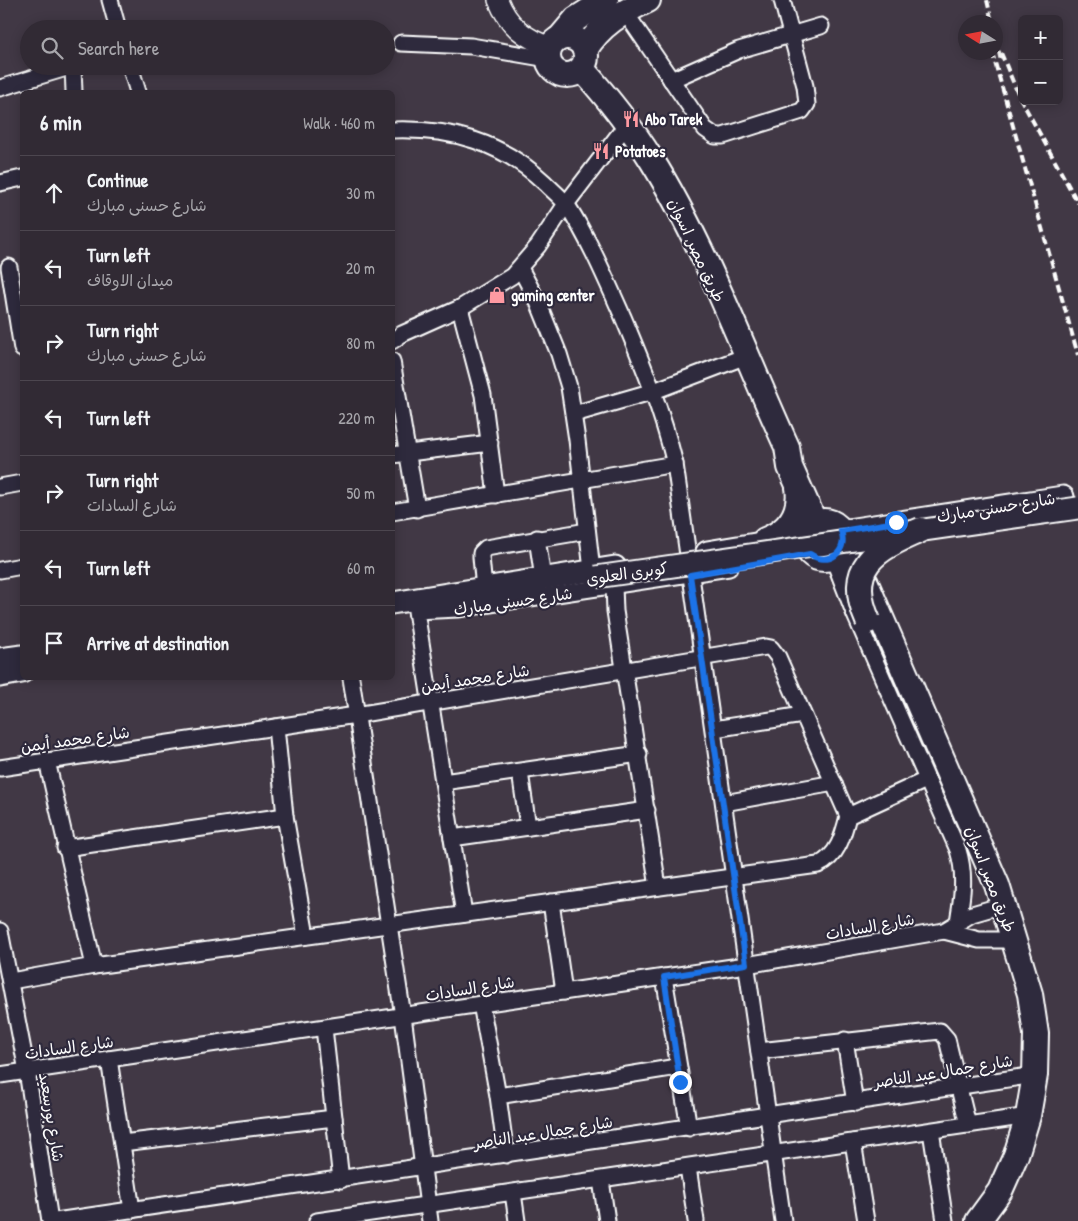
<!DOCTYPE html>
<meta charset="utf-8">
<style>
:root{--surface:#312a34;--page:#39323c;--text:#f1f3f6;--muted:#a8a7ac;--line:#4c464f}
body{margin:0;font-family:"Patrick Hand","Playpen Sans Arabic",sans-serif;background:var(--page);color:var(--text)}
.controls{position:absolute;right:15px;top:15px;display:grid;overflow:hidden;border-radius:8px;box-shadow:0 2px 12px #0003}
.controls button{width:45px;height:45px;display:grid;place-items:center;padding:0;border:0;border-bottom:1px solid var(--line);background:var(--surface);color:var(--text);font:25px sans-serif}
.compass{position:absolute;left:958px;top:15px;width:45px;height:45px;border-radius:50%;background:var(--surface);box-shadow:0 2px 12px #0003;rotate:281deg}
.stop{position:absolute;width:15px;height:15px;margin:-11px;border:4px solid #1a73e8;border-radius:50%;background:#fff}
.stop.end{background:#1a73e8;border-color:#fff;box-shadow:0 1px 5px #0008}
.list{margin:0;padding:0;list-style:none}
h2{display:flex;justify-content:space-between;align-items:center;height:65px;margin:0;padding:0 20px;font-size:21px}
h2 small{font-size:16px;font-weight:400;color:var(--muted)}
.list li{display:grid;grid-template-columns:32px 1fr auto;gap:15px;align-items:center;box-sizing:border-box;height:75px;padding:0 20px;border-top:1px solid var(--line)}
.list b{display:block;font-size:19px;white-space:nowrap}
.list p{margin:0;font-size:16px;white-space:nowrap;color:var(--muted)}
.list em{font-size:16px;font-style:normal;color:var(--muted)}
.icon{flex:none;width:28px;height:28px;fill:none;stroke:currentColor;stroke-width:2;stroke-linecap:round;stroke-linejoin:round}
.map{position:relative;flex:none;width:1078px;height:1221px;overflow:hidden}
.search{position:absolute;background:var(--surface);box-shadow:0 2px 12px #0003;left:20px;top:20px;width:375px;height:55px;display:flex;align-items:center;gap:12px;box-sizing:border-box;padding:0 18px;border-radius:28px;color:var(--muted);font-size:19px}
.panel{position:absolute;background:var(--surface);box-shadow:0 2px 12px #0003;left:20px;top:90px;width:375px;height:590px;border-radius:8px}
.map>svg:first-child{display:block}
</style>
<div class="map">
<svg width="1078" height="1221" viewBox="0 0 1078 1221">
<rect width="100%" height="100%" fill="#413845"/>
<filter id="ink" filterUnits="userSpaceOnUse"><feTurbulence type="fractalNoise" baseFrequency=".02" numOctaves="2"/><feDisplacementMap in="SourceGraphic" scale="10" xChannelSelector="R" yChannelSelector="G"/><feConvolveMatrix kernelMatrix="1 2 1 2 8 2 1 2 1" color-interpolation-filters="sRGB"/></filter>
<g filter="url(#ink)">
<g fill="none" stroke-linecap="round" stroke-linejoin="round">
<g stroke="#fff" stroke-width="19">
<g id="minor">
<path d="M110 0 118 29"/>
<path d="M625 12 705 129 715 136H723L802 111 807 104 805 86 782 0"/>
<path d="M401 43 471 46 548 59"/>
<path d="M73 66 74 92"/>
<path d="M130 66 138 92"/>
<path d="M671 80 739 50 821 26"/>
<path d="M0 88 73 66"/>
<path d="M392 130C452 128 502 142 545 183 552 190 561 197 567 205 589 239 606 279 623 317 644 367 662 411 675 464L783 1221"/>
<path d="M0 183 22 178"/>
<path d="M9 267 22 349"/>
<path d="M520 268 538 302 559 354 569 387 577 440 592 570"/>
<path d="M460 308 483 395 496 495"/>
<path d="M392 341 402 334 460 308 512 276 538 246 566 204 627 124"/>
<path d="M392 361 417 509"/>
<path d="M574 414 654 391 746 356"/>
<path d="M392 455 490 443"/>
<path d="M0 487 22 483"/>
<path d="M392 512 675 464"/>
<path d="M537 538 543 579"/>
<path d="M833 558 855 615 958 850C966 876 962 897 958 922"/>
<path d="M0 570 22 566"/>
<path d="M614 586 615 611 658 887"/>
<path d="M484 589 481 557V553L486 548 587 531"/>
<path d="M351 678 403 1016 430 1221"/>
<path d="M276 727 285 816 306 936"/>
<path d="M714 729 803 715"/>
<path d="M47 761 94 966"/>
<path d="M0 768 356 715 766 647 771 648 778 657 848 816"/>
<path d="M520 772 528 827"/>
<path d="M443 782 639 754"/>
<path d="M724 803 834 783"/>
<path d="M452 838 647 810"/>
<path d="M65 848 285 816"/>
<path d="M551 902 564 992"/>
<path d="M464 914 416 611 458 609 729 568"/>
<path d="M0 931 27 1071 50 1221"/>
<path d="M944 931 979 940H1014"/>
<path d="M664 977 689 1128"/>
<path d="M11 981 94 966 818 865C838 856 843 836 848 816L926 780"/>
<path d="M481 1004 498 1096"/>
<path d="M324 1028 341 1180"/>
<path d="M845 1040 855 1103"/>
<path d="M759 1051 940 1031 947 1039 968 1125"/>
<path d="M109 1059 132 1210"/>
<path d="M0 1075 746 965 944 931 972 914 1003 905"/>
<path d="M931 1131 945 1221"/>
<path d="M853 1142 866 1221"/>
<path d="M122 1143 334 1118"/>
<path d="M506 1155 498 1096 677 1067"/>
<path d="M688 1167 696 1221"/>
<path d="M601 1180 607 1221"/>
<path d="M513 1193 517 1221"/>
<path d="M56 1221 1035 1075"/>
<path d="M317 1221 1028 1116"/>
</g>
</g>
<g stroke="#fff" stroke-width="22">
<path id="tertiary" d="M498 0C508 25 525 39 551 47"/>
</g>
<g stroke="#fff" stroke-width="25">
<g id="secondary">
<path d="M841 531 1063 497"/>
<path d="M707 552 805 536"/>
<path d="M392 603 615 567"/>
<path d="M0 659 22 656"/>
<path d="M0 676 22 672"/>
</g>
</g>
<g stroke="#fff" stroke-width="28">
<g id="primary">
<circle cx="567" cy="56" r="19"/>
<path d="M560 38 576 19 606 0"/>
<path d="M585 50C600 25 622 12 648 0"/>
<path d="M582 69C607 97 631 127 651 159 706 247 744 353 787 447L790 467 815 523"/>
<circle cx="824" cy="540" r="19"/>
<path d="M765 540C788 531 802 513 798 487"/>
<path d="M840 551 859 571 866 583 997 885 1030 994 1036 1034 1035 1075 1028 1116 1016 1155 1000 1191 978 1221"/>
</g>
</g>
<use href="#minor" stroke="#2f2a3d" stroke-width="15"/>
<use href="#tertiary" stroke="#2f2a3d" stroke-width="19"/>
<use href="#secondary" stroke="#2f2a3d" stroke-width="21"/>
<use href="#primary" stroke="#2f2a3d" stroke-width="24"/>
<g stroke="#fff" stroke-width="4" stroke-dasharray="8 4" stroke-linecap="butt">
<path d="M987 0 992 22"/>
<path d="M996 39 1001 61"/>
<path d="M992 52 1078 355"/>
<path d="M1001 53 1019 96 1078 203"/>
</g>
<g stroke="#fff" stroke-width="25" stroke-linecap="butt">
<path id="secondary-bridge" d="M596 577 1078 508"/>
</g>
<g stroke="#fff" stroke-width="28" stroke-linecap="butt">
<path id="primary-bridge" d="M868 621C844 567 876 548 921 530"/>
</g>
<use href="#secondary-bridge" stroke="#2f2a3d" stroke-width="21"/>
<use href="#primary-bridge" stroke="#2f2a3d" stroke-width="24"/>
</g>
</g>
<g fill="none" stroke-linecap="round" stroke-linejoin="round" filter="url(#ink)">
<path stroke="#1a73e8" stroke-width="6" d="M680 1082 664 977 746 964 690 575 810 554C828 567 849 552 841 531L896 522"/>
</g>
<defs>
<g id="restaurant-bare" transform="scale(1.35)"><path d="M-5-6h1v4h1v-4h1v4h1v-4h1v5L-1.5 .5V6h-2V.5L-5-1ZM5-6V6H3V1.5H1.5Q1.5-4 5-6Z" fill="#ff9aa2" stroke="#2f2a3d" stroke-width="2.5" paint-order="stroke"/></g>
<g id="shop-bare" transform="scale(1.35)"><path d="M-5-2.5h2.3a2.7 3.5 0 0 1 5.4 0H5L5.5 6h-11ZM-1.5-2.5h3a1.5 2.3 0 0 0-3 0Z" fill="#ff9aa2" stroke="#2f2a3d" stroke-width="2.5" paint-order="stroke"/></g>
</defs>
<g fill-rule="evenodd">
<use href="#restaurant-bare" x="631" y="119"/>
<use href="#restaurant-bare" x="601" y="151"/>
<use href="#shop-bare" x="497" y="295"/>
</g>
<g text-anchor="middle" stroke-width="4.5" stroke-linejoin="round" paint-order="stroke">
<g font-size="16" font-weight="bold" fill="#fff" stroke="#2f2a3d" text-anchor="start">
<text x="645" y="125">Abo Tarek</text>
<text x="615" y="157">Potatoes</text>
<text x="511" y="301">gaming center</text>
</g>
<g font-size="16" fill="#fff" stroke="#2f2a3d">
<text transform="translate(697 250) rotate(65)" y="6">طريق مصر, اسوان</text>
<text transform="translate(996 507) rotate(-9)" y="6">شارع حسنى مبارك</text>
<text transform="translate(627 573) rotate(-8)" y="6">كوبرى العلوى</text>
<text transform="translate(513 601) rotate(-8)" y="6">شارع حسنى مبارك</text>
<text transform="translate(475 678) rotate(-9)" y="6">شارع محمد أيمن</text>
<text transform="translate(75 739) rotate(-8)" y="6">شارع محمد أيمن</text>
<text transform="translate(991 879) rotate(69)" y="6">طريق مصر, اسوان</text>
<text transform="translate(870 926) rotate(-10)" y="6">شارع السادات</text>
<text transform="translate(470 988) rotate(-9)" y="6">شارع السادات</text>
<text transform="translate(69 1047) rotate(-8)" y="6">شارع السادات</text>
<text transform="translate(943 1071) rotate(-9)" y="6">شارع جمال عبد الناصر</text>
<text transform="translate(52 1117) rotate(81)" y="6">شارع بورسعيد</text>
<text transform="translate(543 1132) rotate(-9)" y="6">شارع جمال عبد الناصر</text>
</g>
</g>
</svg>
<div class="controls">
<button>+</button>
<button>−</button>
</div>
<svg class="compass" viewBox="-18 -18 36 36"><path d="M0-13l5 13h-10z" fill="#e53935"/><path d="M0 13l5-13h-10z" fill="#a8a7ac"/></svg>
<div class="stop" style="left:896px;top:522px"></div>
<div class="stop end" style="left:680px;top:1082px"></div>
<div class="search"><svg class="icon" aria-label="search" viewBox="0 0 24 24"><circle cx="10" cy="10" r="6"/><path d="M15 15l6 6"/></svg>Search here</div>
<section class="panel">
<h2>6 min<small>Walk · 460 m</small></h2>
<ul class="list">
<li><svg class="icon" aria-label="ahead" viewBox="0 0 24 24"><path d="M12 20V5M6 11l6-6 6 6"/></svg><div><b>Continue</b><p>شارع حسنى مبارك</p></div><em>30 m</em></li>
<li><svg class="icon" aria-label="left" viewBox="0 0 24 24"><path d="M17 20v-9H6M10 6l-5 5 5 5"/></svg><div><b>Turn left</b><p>ميدان الاوقاف</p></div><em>20 m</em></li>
<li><svg class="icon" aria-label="right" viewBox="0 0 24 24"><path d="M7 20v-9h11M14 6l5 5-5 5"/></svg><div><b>Turn right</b><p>شارع حسنى مبارك</p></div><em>80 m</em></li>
<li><svg class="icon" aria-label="left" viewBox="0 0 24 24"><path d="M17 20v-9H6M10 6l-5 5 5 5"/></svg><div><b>Turn left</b></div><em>220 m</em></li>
<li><svg class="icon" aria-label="right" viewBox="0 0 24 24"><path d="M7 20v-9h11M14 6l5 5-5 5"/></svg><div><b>Turn right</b><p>شارع السادات</p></div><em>50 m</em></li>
<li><svg class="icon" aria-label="left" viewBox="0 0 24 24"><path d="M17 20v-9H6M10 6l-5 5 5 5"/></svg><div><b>Turn left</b></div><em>60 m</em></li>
<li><svg class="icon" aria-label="arrive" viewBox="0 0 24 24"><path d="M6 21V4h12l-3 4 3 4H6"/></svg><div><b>Arrive at destination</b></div></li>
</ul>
</section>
</div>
